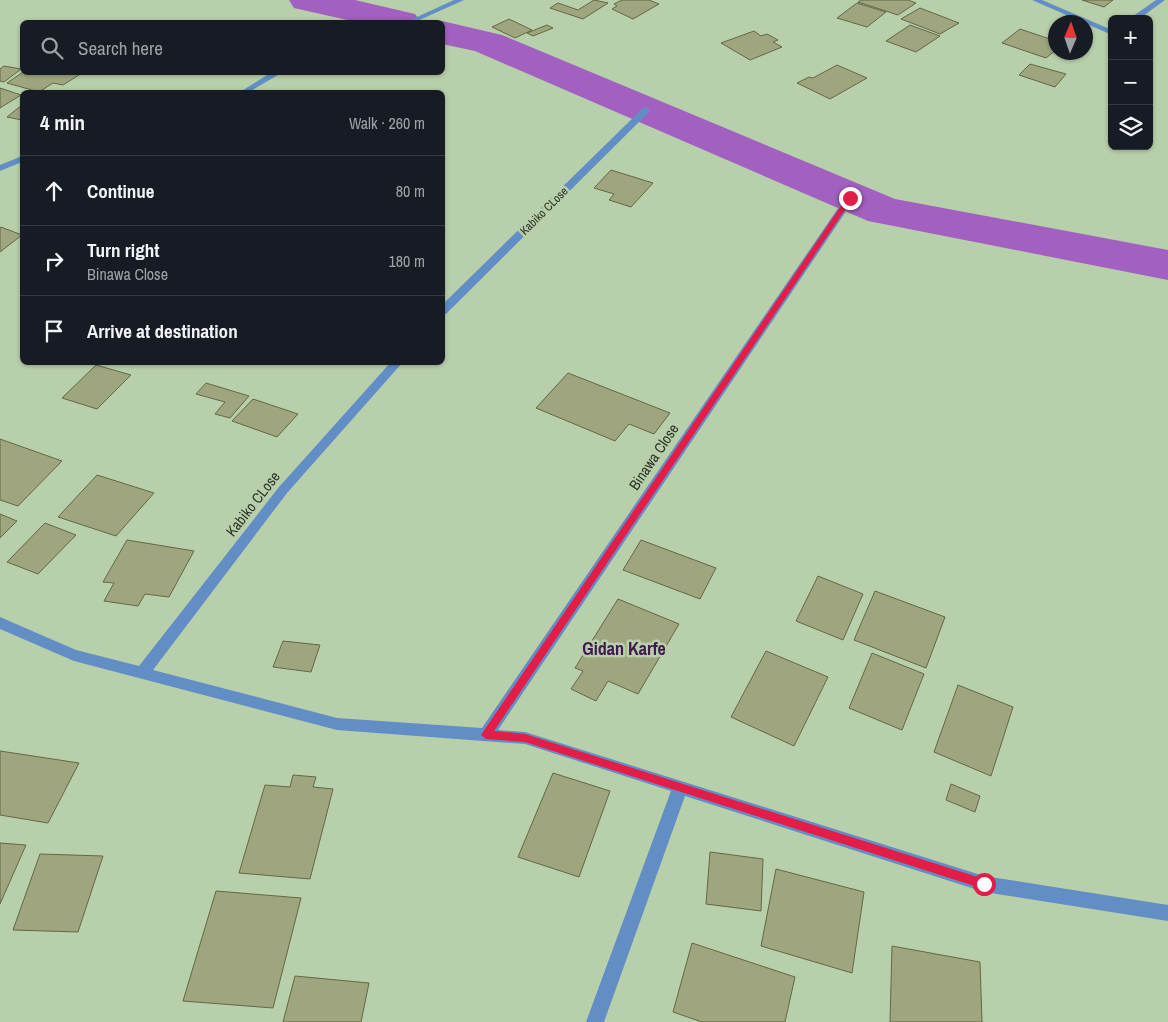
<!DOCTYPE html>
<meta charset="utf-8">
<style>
:root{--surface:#171b24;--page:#242831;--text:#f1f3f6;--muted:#9ea1a6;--line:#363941}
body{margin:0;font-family:"Archivo Narrow",sans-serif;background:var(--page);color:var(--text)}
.controls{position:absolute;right:15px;top:15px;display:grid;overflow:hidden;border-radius:8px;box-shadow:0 1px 4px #0004}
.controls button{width:45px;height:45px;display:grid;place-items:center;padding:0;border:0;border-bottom:1px solid var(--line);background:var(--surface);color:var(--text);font:25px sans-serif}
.compass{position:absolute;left:1048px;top:15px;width:45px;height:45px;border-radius:50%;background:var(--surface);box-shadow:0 1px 4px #0004;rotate:2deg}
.stop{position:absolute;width:15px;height:15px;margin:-11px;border:4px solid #e11d48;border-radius:50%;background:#fff}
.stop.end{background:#e11d48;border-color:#fff;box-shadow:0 1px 5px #0008}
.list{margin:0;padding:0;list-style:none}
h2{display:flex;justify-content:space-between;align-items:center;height:65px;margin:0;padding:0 20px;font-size:21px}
h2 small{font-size:16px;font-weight:400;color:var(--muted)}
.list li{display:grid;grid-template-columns:32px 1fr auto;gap:15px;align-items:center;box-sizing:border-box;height:70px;padding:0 20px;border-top:1px solid var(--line)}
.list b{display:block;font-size:19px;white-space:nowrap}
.list p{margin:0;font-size:16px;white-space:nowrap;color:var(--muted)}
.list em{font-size:16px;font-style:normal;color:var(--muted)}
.icon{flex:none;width:28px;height:28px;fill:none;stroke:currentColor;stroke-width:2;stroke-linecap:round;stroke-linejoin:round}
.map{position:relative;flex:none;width:1168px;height:1022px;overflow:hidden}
.search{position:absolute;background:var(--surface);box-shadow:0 1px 4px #0004;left:20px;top:20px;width:425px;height:55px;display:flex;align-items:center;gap:12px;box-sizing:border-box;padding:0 18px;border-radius:8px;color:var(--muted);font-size:19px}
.panel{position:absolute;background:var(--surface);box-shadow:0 1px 4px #0004;left:20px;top:90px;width:425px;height:275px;border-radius:8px}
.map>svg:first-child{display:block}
</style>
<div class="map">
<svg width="1168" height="1022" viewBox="0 0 1168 1022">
<rect width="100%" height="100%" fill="#b8cfab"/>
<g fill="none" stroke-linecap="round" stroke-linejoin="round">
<g fill="#a261c0" fill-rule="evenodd">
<path d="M289 0H355L415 14 421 22H356L294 8Z"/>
<path d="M442 21 502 35 895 199 1168 250V280L868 221 475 51 442 44V22H434Z"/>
</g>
</g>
<g fill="#9fa57e" stroke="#636844">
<path d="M594 0 608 3 583 19 550 8 558 3 578 10Z"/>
<path d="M622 0H649L659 4 633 19 612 9 617 6 614 4Z"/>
<path d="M861 0H908L916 3 898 15 858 2Z"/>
<path d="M1082 0H1113L1104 7Z"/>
<path d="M857 3 886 12 867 27 837 18Z"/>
<path d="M920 8 959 23 940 34 901 19Z"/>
<path d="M509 19 532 30 515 38 492 27Z"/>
<path d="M547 25 553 28 533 36 527 33Z"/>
<path d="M910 25 940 36 916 52 886 41Z"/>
<path d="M1020 29 1056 41V50L1046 58 1002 43Z"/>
<path d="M754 31 761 36 767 34 778 40 773 42 782 47 750 60 721 43Z"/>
<path d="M1030 64 1066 74 1055 87 1019 75Z"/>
<path d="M837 65 867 78 830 99 797 83 809 77 813 78Z"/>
<path d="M4 66 21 69 4 82 0 81V69Z"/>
<path d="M23 72H70L79 75 63 85 53 83 39 92 7 83Z"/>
<path d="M0 88 21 95 0 108Z"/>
<path d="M22 105V120L7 117Z"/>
<path d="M611 170 653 183 631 207 609 200 614 194 594 188Z"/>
<path d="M1 227 22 235 0 252V228Z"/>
<path d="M96 365 131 375 97 409 62 398Z"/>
<path d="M568 373 670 413 654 434 629 424 615 441 536 408Z"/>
<path d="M206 383 249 396 230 418 215 414 225 402 196 394Z"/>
<path d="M253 399 298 414 277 437 232 421Z"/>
<path d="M0 439 62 461 18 506 0 500Z"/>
<path d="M97 475 154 493 116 536 58 517Z"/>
<path d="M0 514 17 521 0 538Z"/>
<path d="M45 523 76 535 38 574 7 562Z"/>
<path d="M127 540 194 551 169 597 145 594 138 606 104 601 114 583 103 582Z"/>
<path d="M641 540 716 568 700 599 623 570Z"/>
<path d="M818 576 863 594 843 640 796 621Z"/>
<path d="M875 591 945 617 926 668 854 640Z"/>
<path d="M618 599 679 624 638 694 608 681 596 701 571 689 583 671 575 668Z"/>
<path d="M283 641 320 645 311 672 273 667Z"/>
<path d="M766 651 828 677 794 746 731 717Z"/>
<path d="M872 653 924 674 902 730 849 708Z"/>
<path d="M958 685 1013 707 991 776 934 752Z"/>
<path d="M0 751 79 763 48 823 0 815Z"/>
<path d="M553 773 610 791 579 877 518 857Z"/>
<path d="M293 775 316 777 313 787 333 789 310 879 239 873 265 785 290 787Z"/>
<path d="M951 784 980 796 975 812 946 800Z"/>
<path d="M0 843 26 845 0 904Z"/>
<path d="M710 852 763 859 761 911 706 904Z"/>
<path d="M40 854 103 856 78 932 13 930Z"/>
<path d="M776 869 864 892 852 973 761 946Z"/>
<path d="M216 891 301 898 273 1008 183 1001Z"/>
<path d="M692 943 795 977 785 1022H702L673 1012Z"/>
<path d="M892 946 980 962 982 1022H890Z"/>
<path d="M295 976 369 983 361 1022H283Z"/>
</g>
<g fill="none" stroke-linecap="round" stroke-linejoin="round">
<g fill="#628ec5" fill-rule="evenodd">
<path d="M454 0H464L415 22H406Z"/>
<path d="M1032 0H1042L1112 30V35Z"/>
<path d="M1156 0H1165L1139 19H1129Z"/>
<path d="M272 72H283L249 92H240Z"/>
<path d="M646 107 650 110 649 112 446 314 442 315V305L643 108Z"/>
<path d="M22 156V162L0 171V165Z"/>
<path d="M850 195 855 198 498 730 525 732 984 876 1168 905V921L984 892 685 796 604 1022H586L671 791 525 744 337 730 74 661 0 629V617L76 650 139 666 279 487 391 362H403L287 493 153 670 337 718 482 728 845 198Z"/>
</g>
</g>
<path fill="#e11d48" d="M847 197 853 198 494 731 525 734 984 879 987 881 989 884 987 888 984 889 525 742 486 739 481 735Z"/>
<g text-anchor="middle" stroke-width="5" stroke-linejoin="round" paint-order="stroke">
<g font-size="12" fill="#2d3628" stroke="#b8cfab">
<text transform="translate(544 211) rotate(-45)" y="4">Kabiko CLose</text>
</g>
<g font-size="15" fill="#2d3628" stroke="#b8cfab">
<text transform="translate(654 457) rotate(-56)" y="5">Binawa Close</text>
<text transform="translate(253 504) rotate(-52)" y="5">Kabiko CLose</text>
</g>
<g font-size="18" font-weight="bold" fill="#3f194f" stroke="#b8cfab">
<text x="624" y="655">Gidan Karfe</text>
</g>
</g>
</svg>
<div class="controls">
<button>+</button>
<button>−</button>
<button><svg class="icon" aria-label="layers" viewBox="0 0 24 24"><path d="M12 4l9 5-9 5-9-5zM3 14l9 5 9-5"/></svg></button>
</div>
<svg class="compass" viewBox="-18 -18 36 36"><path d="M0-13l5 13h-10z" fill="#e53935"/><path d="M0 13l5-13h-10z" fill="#9ea1a6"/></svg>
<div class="stop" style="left:984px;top:884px"></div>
<div class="stop end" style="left:850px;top:198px"></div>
<div class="search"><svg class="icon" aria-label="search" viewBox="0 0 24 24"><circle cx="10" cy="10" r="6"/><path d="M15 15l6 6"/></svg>Search here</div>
<section class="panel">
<h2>4 min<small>Walk · 260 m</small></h2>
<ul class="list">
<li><svg class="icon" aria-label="ahead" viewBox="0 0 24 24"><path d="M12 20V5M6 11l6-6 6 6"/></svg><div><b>Continue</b></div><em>80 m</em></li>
<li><svg class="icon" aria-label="right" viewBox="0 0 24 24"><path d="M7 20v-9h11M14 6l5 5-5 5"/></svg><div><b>Turn right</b><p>Binawa Close</p></div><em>180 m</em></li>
<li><svg class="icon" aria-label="arrive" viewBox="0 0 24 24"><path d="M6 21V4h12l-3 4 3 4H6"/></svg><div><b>Arrive at destination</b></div></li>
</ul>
</section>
</div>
